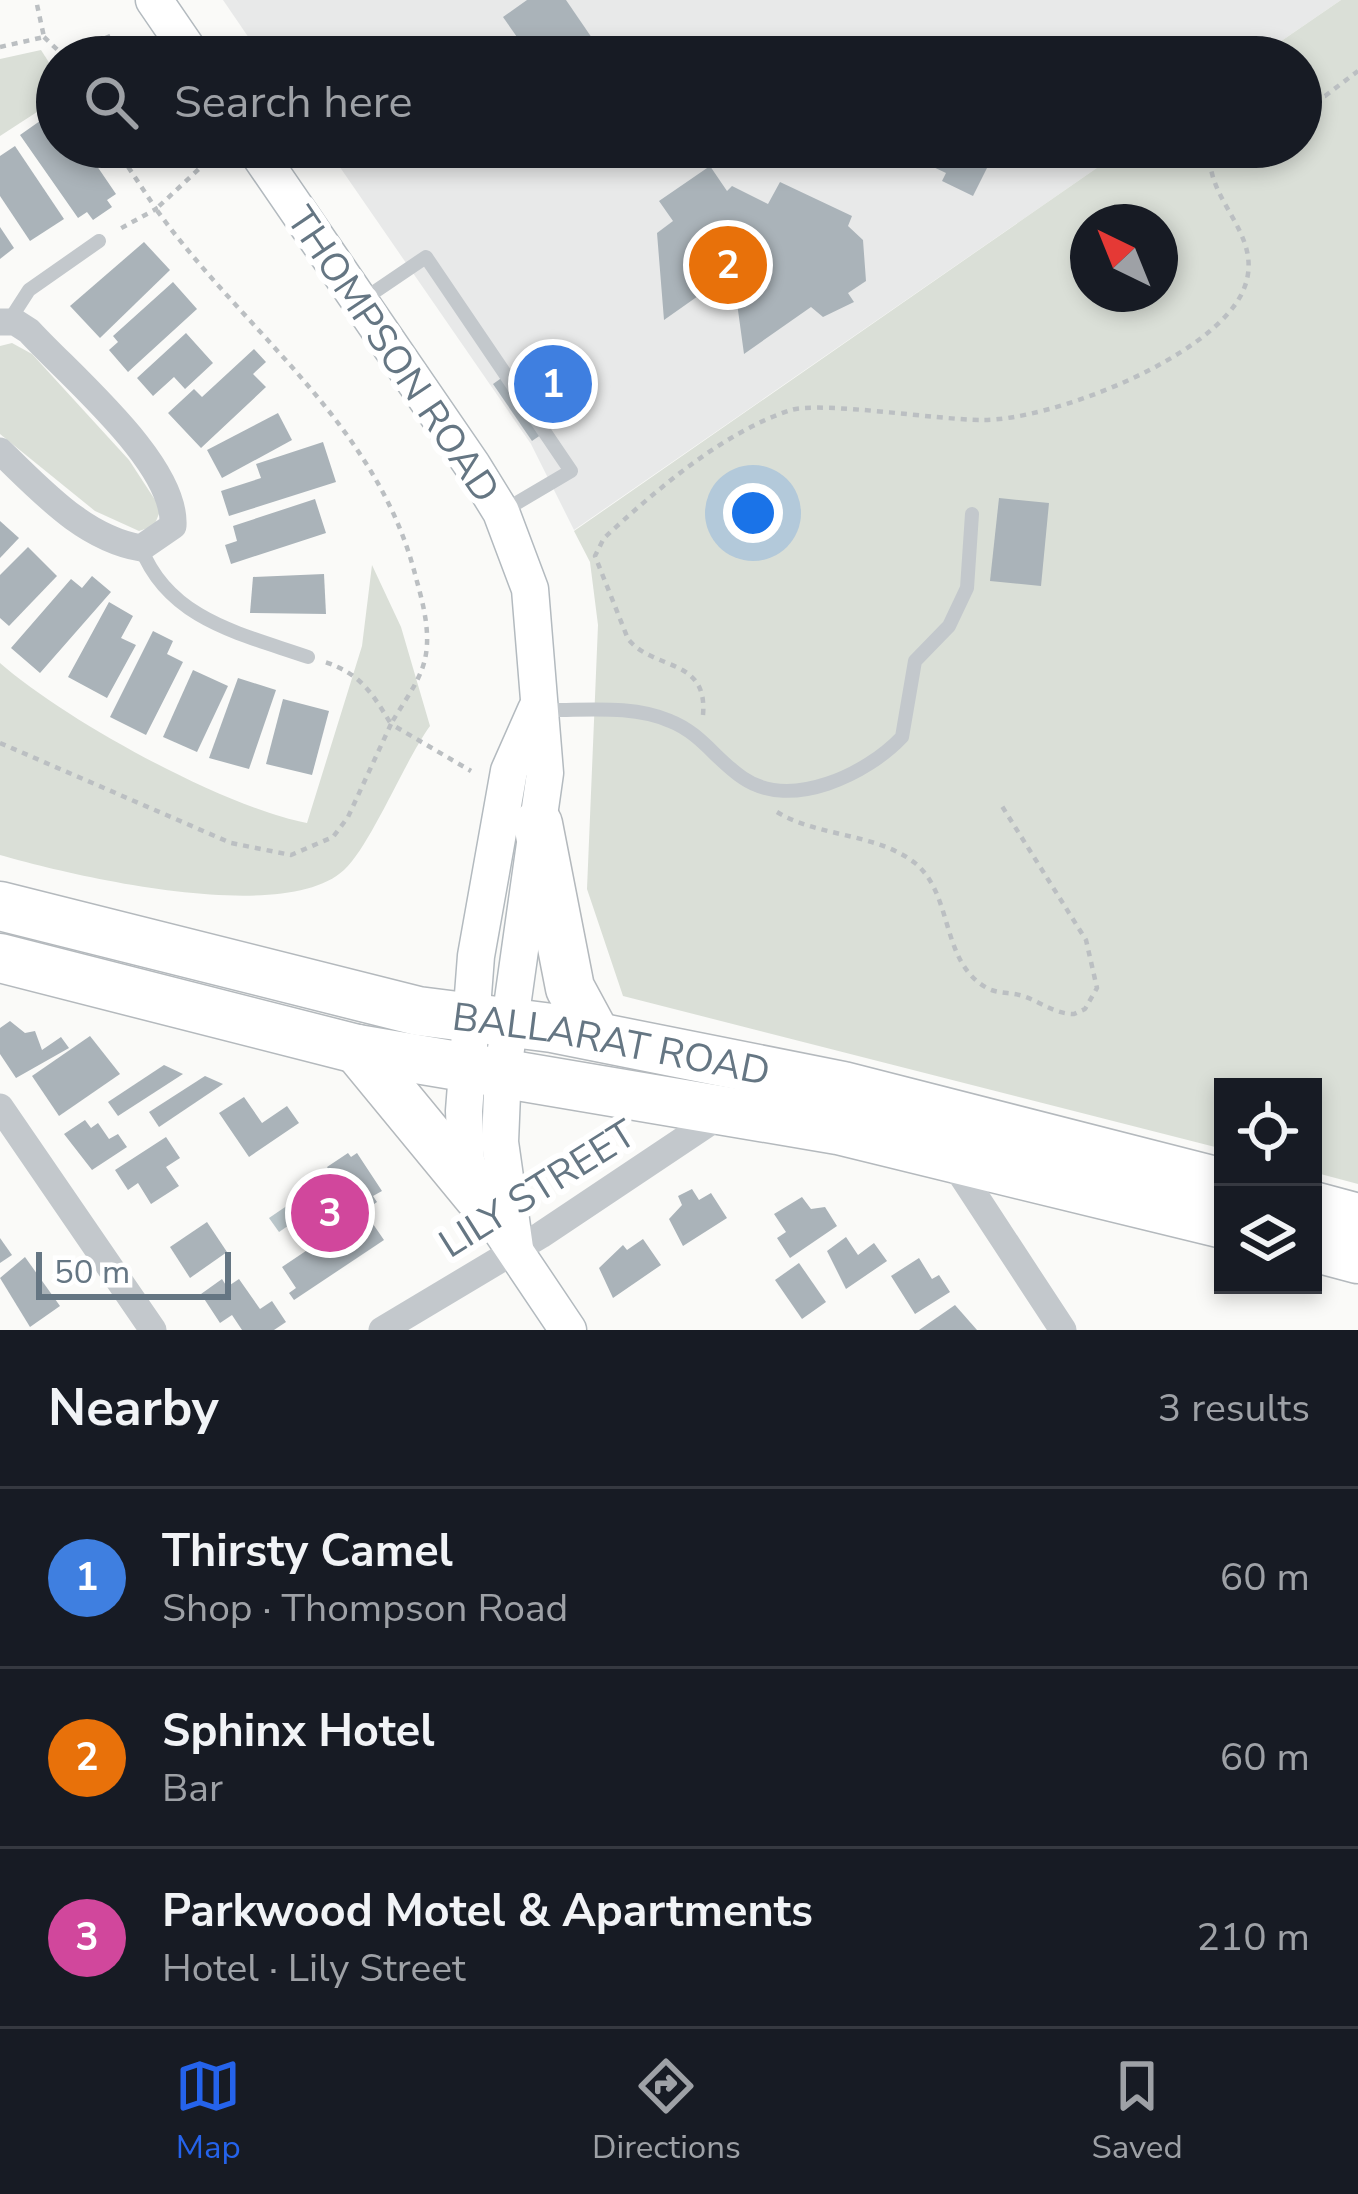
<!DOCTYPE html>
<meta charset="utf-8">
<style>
:root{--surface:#171b24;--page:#242831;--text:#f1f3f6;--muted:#9ea1a6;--line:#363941;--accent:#2563eb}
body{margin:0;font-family:"Nunito Sans",sans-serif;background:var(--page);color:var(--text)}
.controls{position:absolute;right:36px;bottom:36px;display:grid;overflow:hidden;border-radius:0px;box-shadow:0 6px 18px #0003}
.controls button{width:108px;height:108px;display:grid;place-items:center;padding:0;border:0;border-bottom:3px solid var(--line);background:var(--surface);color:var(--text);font:60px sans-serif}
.compass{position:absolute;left:1070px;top:204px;width:108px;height:108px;border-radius:50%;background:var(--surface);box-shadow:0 6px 18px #0003;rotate:317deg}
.scale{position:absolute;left:36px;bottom:30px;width:195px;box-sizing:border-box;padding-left:12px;border:6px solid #657683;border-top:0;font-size:33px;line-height:42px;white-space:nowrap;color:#657683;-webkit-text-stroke:9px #fff;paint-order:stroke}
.you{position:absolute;left:753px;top:513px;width:42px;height:42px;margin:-30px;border:9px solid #fff;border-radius:50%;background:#1a73e8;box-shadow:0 0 0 18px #1a73e833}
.badge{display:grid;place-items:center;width:78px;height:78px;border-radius:50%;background:var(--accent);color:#fff;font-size:39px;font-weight:700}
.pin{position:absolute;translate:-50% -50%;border:6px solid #fff;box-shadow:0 3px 12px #0006}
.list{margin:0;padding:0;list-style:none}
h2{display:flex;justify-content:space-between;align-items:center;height:156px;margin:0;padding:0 48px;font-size:51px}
h2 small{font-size:39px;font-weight:400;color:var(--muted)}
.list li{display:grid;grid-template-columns:78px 1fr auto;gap:36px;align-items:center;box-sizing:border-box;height:180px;padding:0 48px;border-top:3px solid var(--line)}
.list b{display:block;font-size:45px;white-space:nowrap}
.list p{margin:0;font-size:39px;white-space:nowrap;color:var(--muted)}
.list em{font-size:39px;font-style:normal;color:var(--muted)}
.icon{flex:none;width:66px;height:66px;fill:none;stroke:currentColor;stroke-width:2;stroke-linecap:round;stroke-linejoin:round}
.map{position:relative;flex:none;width:1358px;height:1330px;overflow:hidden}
.search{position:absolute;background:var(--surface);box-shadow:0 6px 18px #0003;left:36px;right:36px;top:36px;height:132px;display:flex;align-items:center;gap:30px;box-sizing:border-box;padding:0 42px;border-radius:66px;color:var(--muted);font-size:45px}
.sheet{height:696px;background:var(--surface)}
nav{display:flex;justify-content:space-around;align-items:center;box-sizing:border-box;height:168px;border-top:3px solid var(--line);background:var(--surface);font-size:33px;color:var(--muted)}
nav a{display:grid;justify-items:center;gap:6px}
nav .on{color:var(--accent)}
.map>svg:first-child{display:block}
</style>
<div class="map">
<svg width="1358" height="1330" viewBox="0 0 1358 1330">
<rect width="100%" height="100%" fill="#fafaf8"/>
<g fill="#e8e9e9">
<path d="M223 0H1341L1258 57H262Z"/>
<path d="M326 147H1127L574 530 531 444Z"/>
</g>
<g fill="#dadfd7" fill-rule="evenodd">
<path d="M1341 0H1358V1184L1313 1172V1087H1223V1149L623 996 587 889 598 625 590 562 574 531 1127 147H1301V57H1258ZM1088 222H1160V294H1088Z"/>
<path d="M41 50 57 75V99L0 136V59Z"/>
<path d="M12 343 32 354 129 460 161 509 154 526 139 531 95 511 0 434V346Z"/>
<path d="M372 565 401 627 430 726C404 762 371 845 344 870 284 926 73 876 0 855V663C65 720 223 807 307 823L362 646Z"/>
</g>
<path fill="#bbc7cb" d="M297 1199 307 1213 279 1232 269 1218Z"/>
<g fill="#aab3b9">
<path d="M527 0H566L605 57H531L503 17Z"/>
<path d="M57 109V147H84L116 194 107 200 112 207 93 220 87 212 78 218 20 135Z"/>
<path d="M15 146 64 219 30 241 0 196V156Z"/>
<path d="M891 147H973L993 156 973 196 942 181 946 173Z"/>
<path d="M710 166 727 191 732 186 768 204 780 182 852 216 848 226 863 240 866 281 848 293 854 302 823 317 811 307 744 354 737 303 708 289 664 320 657 233 673 221 659 201Z"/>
<path d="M0 227 14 248 0 259Z"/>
<path d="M144 242 170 270 100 338 70 306Z"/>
<path d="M173 282 197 309 128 372 109 350 118 342 113 336Z"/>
<path d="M186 333 213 363 185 389 174 377 153 396 137 378Z"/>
<path d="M550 344 590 401 532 441 493 384Z"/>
<path d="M254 349 266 362 253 374 266 387 201 448 168 413 194 389 202 397Z"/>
<path d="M278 413 292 440 222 478 207 450Z"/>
<path d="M323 442 336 482 229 516 221 491 261 478 256 464Z"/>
<path d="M999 498 1049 503 1041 586 990 581Z"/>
<path d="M315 499 326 533 231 564 225 545 237 541 233 526Z"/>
<path d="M0 521 19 538 0 558Z"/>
<path d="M28 547 57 576 9 626 0 618V575Z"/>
<path d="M324 574 326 614 250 613 253 577Z"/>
<path d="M92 576 111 592 40 673 11 648 71 579 82 588Z"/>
<path d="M109 602 133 616 121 638 136 645 107 698 68 677Z"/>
<path d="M153 631 173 641 167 654 183 662 146 735 110 717Z"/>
<path d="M193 670 228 686 197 752 163 737Z"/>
<path d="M238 678 276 690 249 769 209 758Z"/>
<path d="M283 699 329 711 312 775 266 764Z"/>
<path d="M10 1021 25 1033 35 1031 42 1050 61 1037 69 1048 16 1078 0 1054V1028Z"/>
<path d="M90 1036 120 1074 59 1116 32 1076Z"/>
<path d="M164 1065 183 1074 118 1116 108 1102Z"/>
<path d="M205 1076 223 1084 159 1127 149 1112Z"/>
<path d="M244 1097 262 1123 287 1106 299 1123 249 1157 219 1113Z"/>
<path d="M85 1120 91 1128 98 1123 109 1139 118 1134 127 1147 92 1170 64 1134Z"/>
<path d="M166 1137 180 1158 166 1167 179 1186 151 1204 138 1183 128 1190 115 1170Z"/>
<path d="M348 1153 351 1157 357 1153 382 1191 373 1196 377 1202 364 1211 384 1240 294 1300 289 1293 296 1288 282 1267 358 1216 327 1167Z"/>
<path d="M692 1189 699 1200 711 1193 727 1218 683 1246 669 1219 682 1205 678 1196Z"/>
<path d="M802 1197 811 1209 825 1207 837 1226 790 1258 777 1238 786 1232 774 1214Z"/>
<path d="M207 1222 227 1252 190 1278 170 1247Z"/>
<path d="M846 1237 858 1255 874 1243 887 1261 846 1289 827 1251Z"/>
<path d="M0 1238 12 1255 0 1263Z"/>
<path d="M643 1239 661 1265 613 1298 599 1268 623 1245 627 1250Z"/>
<path d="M25 1257 60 1306 30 1327 0 1278Z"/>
<path d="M919 1258 932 1279 939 1275 950 1292 915 1314 891 1276Z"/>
<path d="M799 1263 826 1302 802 1319 775 1280Z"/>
<path d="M222 1279 227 1287 239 1279 260 1309 272 1301 286 1322 274 1330H242L232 1315 220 1323 201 1294Z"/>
<path d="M955 1305 977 1330H919Z"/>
</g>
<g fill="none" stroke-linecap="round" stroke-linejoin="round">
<g stroke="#b3babf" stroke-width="39">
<g id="secondary">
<path d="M154 0 193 57"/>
<path d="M254 147 472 465 501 512 530 589 545 773 503 1070 500 1142 515 1248"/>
<path d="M536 710 509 771 476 956 464 1111 466 1160 478 1196 568 1330"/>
</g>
</g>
<g stroke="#b4b9bd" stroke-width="51">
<g id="highway">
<path d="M538 824 570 988 596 1036"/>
<path id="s1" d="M0 906 418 1011 552 1028 843 1086 1223 1183"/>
<path d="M0 958 357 1049 838 1130 1223 1224"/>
<path d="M357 1049 478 1196"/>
<path d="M1313 1206 1358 1218"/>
<path d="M1313 1247 1358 1259"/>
</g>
</g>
<g stroke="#bbbfc2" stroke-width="4.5" stroke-dasharray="6 6" stroke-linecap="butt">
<path d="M44 37 64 56 115 34"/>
<path d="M0 47 44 37 36 0"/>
<path d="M1301 99 1325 96 1358 71"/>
<path d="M115 147 156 209 116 231"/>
<path d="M216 153 156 209C245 333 378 424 416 578 423 603 431 633 425 659 420 682 402 704 391 724 372 693 361 674 325 662"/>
<path d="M703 715C708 657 654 671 628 639L595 556 604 538C655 491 723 432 791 410 821 401 940 420 981 420 1050 421 1213 358 1243 291 1268 234 1201 200 1211 147"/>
<path d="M0 743 231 843 291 855 333 837 348 817 391 724 471 771"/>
<path d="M777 812C818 837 877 833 915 863 954 895 940 962 987 988 998 994 1011 992 1023 996 1041 1002 1054 1014 1074 1014L1085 1009 1097 988 1086 940 1000 803"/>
</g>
<g stroke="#c3c8cc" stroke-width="14">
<path d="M364 299 426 257 571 471 505 510"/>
<path d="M9 321 29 290 99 241"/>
<path d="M141 548C169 620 242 634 308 657"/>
<path d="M541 710C583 711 631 704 670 721 701 733 716 760 743 778 791 811 867 774 902 737L915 661 949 626 967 588 972 514"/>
</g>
<g stroke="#c3c8cc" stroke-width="27">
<path d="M0 322H15L29 331C70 376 177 464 173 526L141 548C83 538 41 490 0 451"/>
<path d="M0 1107 153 1330"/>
<path d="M951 1159 1063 1330"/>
<path d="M382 1330 541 1235 728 1110"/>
</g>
<use href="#secondary" stroke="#fff" stroke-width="36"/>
<use href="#highway" stroke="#fff" stroke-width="48"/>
</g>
<g text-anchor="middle" stroke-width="12" stroke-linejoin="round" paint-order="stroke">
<g font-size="39" fill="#657683" stroke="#fff">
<text transform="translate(394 354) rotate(56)" y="14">THOMPSON ROAD</text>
<text dy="14" stroke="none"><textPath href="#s1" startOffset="627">BALLARAT ROAD</textPath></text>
<text transform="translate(537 1188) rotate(-32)" y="14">LILY STREET</text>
</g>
</g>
</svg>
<div class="controls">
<button><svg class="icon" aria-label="locate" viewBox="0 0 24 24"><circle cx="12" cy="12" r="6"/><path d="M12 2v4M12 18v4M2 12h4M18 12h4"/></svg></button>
<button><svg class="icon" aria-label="layers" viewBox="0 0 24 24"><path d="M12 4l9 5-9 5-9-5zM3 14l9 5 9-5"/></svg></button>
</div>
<svg class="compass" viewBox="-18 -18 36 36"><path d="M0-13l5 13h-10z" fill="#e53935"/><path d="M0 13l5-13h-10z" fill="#9ea1a6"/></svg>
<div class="scale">50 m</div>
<div class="you"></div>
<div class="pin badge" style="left:553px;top:384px;background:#3f7fe0">1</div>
<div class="pin badge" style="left:728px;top:265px;background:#e8710a">2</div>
<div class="pin badge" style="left:330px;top:1213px;background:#d1479c">3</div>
<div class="search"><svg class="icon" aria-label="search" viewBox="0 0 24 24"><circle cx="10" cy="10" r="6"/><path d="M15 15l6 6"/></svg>Search here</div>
</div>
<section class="sheet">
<h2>Nearby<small>3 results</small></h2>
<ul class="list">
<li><span class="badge" style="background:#3f7fe0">1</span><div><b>Thirsty Camel</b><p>Shop · Thompson Road</p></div><em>60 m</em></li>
<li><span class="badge" style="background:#e8710a">2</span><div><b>Sphinx Hotel</b><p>Bar</p></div><em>60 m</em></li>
<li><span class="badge" style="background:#d1479c">3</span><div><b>Parkwood Motel &amp; Apartments</b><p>Hotel · Lily Street</p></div><em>210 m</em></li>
</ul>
</section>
<nav>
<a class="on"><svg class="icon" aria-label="map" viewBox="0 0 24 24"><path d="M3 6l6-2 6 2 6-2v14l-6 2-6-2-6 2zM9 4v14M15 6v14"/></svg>Map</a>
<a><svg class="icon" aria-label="directions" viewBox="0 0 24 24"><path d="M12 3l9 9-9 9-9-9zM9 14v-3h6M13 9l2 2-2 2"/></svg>Directions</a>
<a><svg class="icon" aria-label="saved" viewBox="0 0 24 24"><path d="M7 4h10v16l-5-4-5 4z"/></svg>Saved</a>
</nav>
